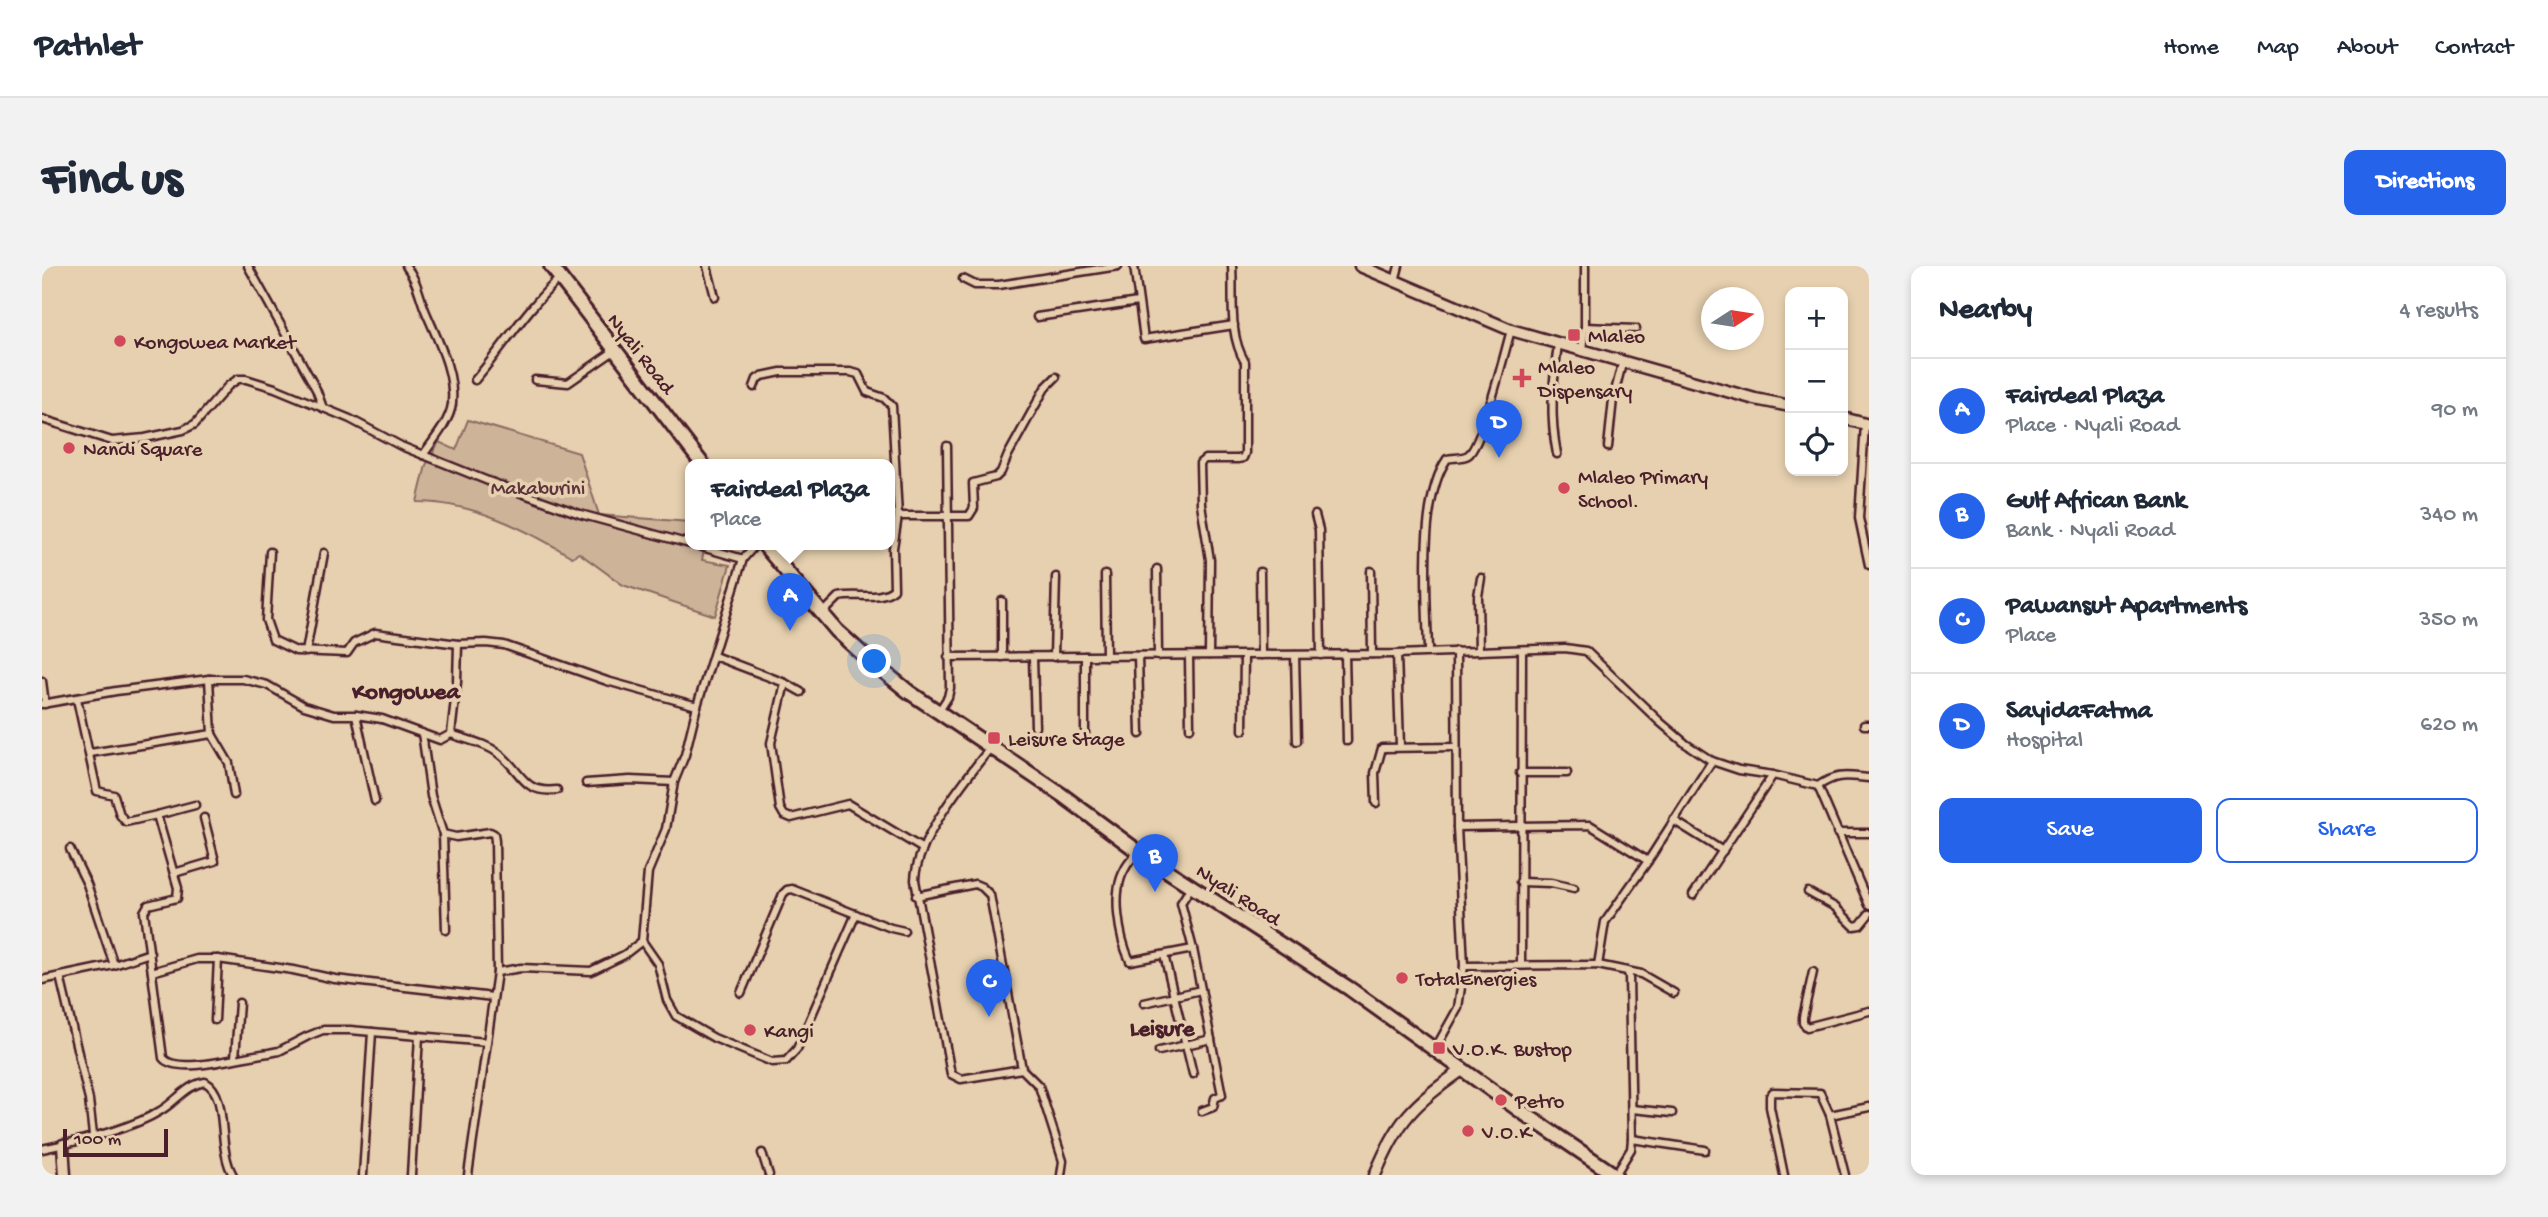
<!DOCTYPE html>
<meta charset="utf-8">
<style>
:root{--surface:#fff;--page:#f2f2f3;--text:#1f2937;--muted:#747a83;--line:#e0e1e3;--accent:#2563eb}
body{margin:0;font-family:"Gochi Hand",sans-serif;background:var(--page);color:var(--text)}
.controls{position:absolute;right:21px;top:21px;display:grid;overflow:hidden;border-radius:14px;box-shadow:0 4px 10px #0003}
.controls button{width:63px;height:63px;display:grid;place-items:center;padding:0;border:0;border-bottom:2px solid var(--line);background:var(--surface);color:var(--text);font:35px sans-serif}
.compass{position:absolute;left:1659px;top:21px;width:63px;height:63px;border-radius:50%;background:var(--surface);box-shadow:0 4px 10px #0003;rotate:78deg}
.scale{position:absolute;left:21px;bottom:18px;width:105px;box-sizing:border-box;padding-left:7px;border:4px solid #4a1f2b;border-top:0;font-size:19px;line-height:24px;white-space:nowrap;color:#4a1f2b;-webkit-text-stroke:5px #e6d0af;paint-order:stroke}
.you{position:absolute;left:833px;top:396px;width:24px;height:24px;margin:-18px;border:5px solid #fff;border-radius:50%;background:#1a73e8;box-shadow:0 0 0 10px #1a73e833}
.badge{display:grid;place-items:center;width:46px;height:46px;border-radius:50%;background:var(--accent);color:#fff;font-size:23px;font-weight:700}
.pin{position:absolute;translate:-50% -58px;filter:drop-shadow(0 2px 4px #0008)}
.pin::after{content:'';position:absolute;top:37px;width:24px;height:21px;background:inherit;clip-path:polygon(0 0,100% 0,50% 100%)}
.popup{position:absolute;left:643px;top:193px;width:210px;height:91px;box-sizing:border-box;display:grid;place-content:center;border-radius:14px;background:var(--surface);filter:drop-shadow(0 2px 5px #0005);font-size:23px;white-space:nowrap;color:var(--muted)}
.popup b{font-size:26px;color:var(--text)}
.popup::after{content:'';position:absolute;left:50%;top:100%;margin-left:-14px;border:14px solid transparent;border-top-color:var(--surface)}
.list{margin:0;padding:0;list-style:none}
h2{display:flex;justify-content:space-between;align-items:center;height:91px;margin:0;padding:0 28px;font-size:30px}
h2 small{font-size:23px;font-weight:400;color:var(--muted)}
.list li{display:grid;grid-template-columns:46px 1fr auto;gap:21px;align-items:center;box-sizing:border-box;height:105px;padding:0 28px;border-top:2px solid var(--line)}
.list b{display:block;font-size:26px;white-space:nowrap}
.list p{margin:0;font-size:23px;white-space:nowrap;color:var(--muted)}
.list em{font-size:23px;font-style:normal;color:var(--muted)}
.actions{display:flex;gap:14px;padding:21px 28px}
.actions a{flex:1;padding:16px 0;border:2px solid var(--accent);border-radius:14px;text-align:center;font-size:24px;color:var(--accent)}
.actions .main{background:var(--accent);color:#fff}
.icon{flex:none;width:38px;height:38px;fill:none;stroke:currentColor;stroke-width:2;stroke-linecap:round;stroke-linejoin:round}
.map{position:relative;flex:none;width:1827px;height:909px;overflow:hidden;border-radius:14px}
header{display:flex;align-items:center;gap:42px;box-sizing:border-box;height:98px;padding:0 35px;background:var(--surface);border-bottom:2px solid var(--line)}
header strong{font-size:33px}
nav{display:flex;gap:38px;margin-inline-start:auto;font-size:24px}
.intro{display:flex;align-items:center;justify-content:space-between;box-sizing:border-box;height:168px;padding:0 42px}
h1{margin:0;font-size:49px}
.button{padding:18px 32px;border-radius:14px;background:var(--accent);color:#fff;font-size:24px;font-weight:700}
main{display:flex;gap:42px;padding:0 42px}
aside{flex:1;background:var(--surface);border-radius:14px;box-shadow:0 4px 10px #0003}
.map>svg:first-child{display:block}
</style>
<header>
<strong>Pathlet</strong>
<nav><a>Home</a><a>Map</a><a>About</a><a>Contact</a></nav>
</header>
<div class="intro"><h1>Find us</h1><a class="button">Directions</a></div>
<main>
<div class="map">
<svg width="1827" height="909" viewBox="0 0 1827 909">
<rect width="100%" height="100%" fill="#e6d0af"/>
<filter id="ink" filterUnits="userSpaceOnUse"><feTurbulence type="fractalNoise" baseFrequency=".0143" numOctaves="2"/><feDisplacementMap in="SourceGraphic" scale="14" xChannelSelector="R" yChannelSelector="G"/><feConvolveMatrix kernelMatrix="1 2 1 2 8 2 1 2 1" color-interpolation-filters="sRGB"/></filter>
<g filter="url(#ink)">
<path fill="#cdb499" stroke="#8c6a62" stroke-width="2" d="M426 154 537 187 557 249 648 256V279H663L660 294 688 299 673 350 581 319 537 287 530 291C484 263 430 236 375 236L384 199 397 176 414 184Z"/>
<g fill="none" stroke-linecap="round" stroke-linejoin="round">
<g stroke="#4a1f2b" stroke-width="11">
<g id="street">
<path d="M206 0 274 123 281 142"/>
<path d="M364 0C375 14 377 29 383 44 395 73 413 105 410 138 408 155 391 175 381 189"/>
<path d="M665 0 673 31"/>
<path d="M1092 0 1102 73 1192 59"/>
<path d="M921 13 933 19H957L1076 0"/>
<path d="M1353 15 1357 0"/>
<path d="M995 51 1096 36"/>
<path d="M1543 61 1594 63"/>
<path d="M1540 83 1543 61V0"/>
<path d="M433 114C462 80 485 42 518 12"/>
<path d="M493 114 526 117 572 85"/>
<path d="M712 121 715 113 720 110 739 106H808L816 108 825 126 842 132 850 140 856 250 851 282 852 323C838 335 814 327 797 331L781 347"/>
<path d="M0 153 70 175 103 172 141 164 153 158 186 120 196 113H204L233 122 308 153 359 180 446 215 538 248 648 278"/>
<path d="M1823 158 1817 252 1827 299"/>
<path d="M1566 181 1571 133 1581 94"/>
<path d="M1515 188C1507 146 1511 119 1516 78"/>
<path d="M1273 249 1277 264 1279 389"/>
<path d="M856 250H927L932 242 931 217 954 211 959 206 966 189 1003 122 1014 111"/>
<path d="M653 279 701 293"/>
<path d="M228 286 224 354 231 374 254 385 305 387 312 377 333 367 416 378 444 377 462 379 565 415 655 440 701 293 713 279"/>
<path d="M1115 303 1116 390"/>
<path d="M1329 305 1330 388"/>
<path d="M1218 306 1219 389"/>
<path d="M1063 309 1064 390"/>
<path d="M1386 385C1385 335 1376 235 1405 193 1411 191 1420 193 1426 189 1440 180 1463 85 1469 64"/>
<path d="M1437 385 1436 330 1439 312"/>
<path d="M264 386 282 287"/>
<path d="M1303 388 1305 475"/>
<path d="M1355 388 1358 480"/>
<path d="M1167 389 1168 294 1159 238 1158 197 1163 193H1196L1201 192 1203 187V96C1186 68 1192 32 1190 0"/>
<path d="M1253 389 1255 475"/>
<path d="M672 390 743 417 759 426"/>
<path d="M1043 390V473"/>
<path d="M1096 390 1098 468"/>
<path d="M1147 390 1148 462"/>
<path d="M906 391 1355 388 1523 382 1544 385 1618 456 1644 478 1670 495 1606 595 1563 656 1556 699"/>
<path d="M960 391V335"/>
<path d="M991 391 993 461"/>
<path d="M1012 391 1014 311"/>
<path d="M0 415 3 438"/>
<path d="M743 417 729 477 738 542 742 549 749 552 806 538 881 583"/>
<path d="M35 433 55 525 72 529 78 549 84 556 115 549 136 622 135 632 106 639 102 646 121 792C136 810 204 789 227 787L237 785 266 770 281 764H308L445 776"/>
<path d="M0 438 74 425 167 413H201L225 419 262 440 292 449H314L340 453 398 474 409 468 415 416 416 378"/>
<path d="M655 440 643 489 632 516 624 563 606 606 600 675 616 698 625 734 634 750 672 772 730 796 744 795 755 783 814 648"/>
<path d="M897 445 906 431 908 422 905 180"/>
<path d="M314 449 333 535"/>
<path d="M1822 459H1827"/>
<path d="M1201 464 1202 390"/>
<path d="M380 467 389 530 401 568 414 571 448 566 452 568 453 575 455 706 426 909"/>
<path d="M170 468 187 497 192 529"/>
<path d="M409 468C425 474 443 477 456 487 481 505 479 528 515 524"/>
<path d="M949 481C924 512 874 574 873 614L909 808 919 813 980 803"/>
<path d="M48 487 170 468 167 413"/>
<path d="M1670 495 1697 504 1731 509 1776 520C1795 507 1804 510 1827 512"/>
<path d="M1478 507H1525"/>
<path d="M544 517 588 514 632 516"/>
<path d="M1776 520 1827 639"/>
<path d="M1334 537 1333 507 1340 482 1413 481"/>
<path d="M115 549 153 539"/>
<path d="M1631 554 1681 585"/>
<path d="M1415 561 1548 559 1606 595"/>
<path d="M1795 567H1827"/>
<path d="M401 568 404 664"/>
<path d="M28 583 45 618 72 699"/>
<path d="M1097 585C1092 591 1086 596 1083 603 1069 626 1077 671 1088 695L1151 683 1139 637 1149 621"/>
<path d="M132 607 173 595 162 552"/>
<path d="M1478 616 1509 617 1532 622"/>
<path d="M1766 626 1793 641 1812 660 1818 659 1827 648"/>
<path d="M1651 629 1731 509"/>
<path d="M874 630 933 618 940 621 948 629 980 803 997 820 1021 895 1019 909"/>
<path d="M1151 683 1180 829 1173 832 1171 841 1160 845"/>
<path d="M1479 699 1480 384"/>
<path d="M1422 700 1556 699 1585 705 1587 710 1590 873 1589 883 1573 909"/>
<path d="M1585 705 1599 708 1632 727"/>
<path d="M110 706 155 693H176L251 704 293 713 451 731"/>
<path d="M455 706 479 702 549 705 582 689 600 675"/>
<path d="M1771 706 1761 751V757L1765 761 1827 745"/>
<path d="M18 710 47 834 51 869"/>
<path d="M0 714 72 699 108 687"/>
<path d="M699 727 741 628 745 624 750 623 849 662 862 665"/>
<path d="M1102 737 1159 724"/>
<path d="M173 754 176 693"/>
<path d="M1393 783 1416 742 1422 700 1415 561 1414 385"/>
<path d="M1117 785 1144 779 1122 689"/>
<path d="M193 792 197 737"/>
<path d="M1151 808 1144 779 1169 773"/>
<path d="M1590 843 1630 847"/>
<path d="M1788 849 1803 909"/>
<path d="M1590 873 1663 884"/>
<path d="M0 883C34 876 89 863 118 845 134 836 144 819 163 816 188 829 174 881 191 909"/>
<path d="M720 887 727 909"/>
<path d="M321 909 330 766"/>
<path d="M369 909 377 770"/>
<path d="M1742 909 1728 841V830L1731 826 1778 827 1788 849 1827 841"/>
</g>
</g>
<g stroke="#4a1f2b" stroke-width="15">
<g id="secondary">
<path d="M1318 0 1469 64 1713 133 1748 140"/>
<path d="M1801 152 1827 159"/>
<path d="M21 879 23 909"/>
<path d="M1333 909C1356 853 1371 839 1420 804"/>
</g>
</g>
<g stroke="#4a1f2b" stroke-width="18">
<g id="highway">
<path d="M509 0 661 199"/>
<path d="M722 279 795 365 825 392 867 426 1020 529 1101 589 1308 723 1480 846 1573 909"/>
</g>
</g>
<use href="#street" stroke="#e6d0af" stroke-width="6"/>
<use href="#secondary" stroke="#e6d0af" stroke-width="10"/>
<use href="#highway" stroke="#e6d0af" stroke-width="12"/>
</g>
</g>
<g fill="#d1495b" stroke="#e6d0af" stroke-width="2.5">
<rect x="1525" y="62" width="14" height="14" rx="3.5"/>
<circle cx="78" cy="75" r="7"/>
<path d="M1476.5 101.5h7v7h7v7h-7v7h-7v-7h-7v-7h7z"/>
<circle cx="27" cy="182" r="7"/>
<circle cx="1522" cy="222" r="7"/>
<rect x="945" y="465" width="14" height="14" rx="3.5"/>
<circle cx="1360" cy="712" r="7"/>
<circle cx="708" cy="764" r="7"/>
<rect x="1390" y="775" width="14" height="14" rx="3.5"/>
<circle cx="1459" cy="834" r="7"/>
<circle cx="1426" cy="865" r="7"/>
</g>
<g text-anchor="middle" stroke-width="7" stroke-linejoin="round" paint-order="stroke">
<g font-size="21" fill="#4a1f2b" stroke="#e6d0af" text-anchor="start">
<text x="1546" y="76">Mlaleo</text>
<text x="92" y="82">Kongowea Market</text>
<text x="1496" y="107">Mlaleo<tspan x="1496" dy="24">Dispensary</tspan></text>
<text x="41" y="189">Nandi Square</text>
<text x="1536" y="217">Mlaleo Primary<tspan x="1536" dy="24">School.</tspan></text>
<text x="966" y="479">Leisure Stage</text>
<text x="1374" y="719">TotalEnergies</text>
<text x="722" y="771">Kangi</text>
<text x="1411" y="789">V.O.K. Bustop</text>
<text x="1473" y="841">Petro</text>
<text x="1440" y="872">V.O.K</text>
</g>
<g font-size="21" fill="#4a1f2b" stroke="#e6d0af">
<text transform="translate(600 87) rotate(52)" y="7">Nyali Road</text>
<text transform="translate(1197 628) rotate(33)" y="7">Nyali Road</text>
</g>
<g font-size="21" fill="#5e353c" stroke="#e6d0af">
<text x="496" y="228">Makaburini</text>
</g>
<g font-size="23" font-weight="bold" fill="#4a1f2b" stroke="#e6d0af">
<text x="1120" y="769">Leisure</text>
</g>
<g font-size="24" font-weight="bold" fill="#4a1f2b" stroke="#e6d0af">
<text x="364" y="432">Kongowea</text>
</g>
</g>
</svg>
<div class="controls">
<button>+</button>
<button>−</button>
<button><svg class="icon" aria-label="locate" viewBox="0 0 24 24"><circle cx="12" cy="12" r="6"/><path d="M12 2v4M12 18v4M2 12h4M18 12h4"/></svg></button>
</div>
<svg class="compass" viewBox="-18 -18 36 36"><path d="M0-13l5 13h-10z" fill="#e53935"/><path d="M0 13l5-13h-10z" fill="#747a83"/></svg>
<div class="scale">100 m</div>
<div class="you"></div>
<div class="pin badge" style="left:748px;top:365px">A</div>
<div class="popup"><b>Fairdeal Plaza</b>Place</div>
<div class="pin badge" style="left:1113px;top:626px">B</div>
<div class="pin badge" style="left:947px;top:751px">C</div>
<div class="pin badge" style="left:1457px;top:192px">D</div>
</div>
<aside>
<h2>Nearby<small>4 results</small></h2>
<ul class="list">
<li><span class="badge">A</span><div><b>Fairdeal Plaza</b><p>Place · Nyali Road</p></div><em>90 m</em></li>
<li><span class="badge">B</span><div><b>Gulf African Bank</b><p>Bank · Nyali Road</p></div><em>340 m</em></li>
<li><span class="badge">C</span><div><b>Pawansut Apartments</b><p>Place</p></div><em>350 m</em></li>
<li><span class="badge">D</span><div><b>SayidaFatma</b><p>Hospital</p></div><em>620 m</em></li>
</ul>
<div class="actions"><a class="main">Save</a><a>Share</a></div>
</aside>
</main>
